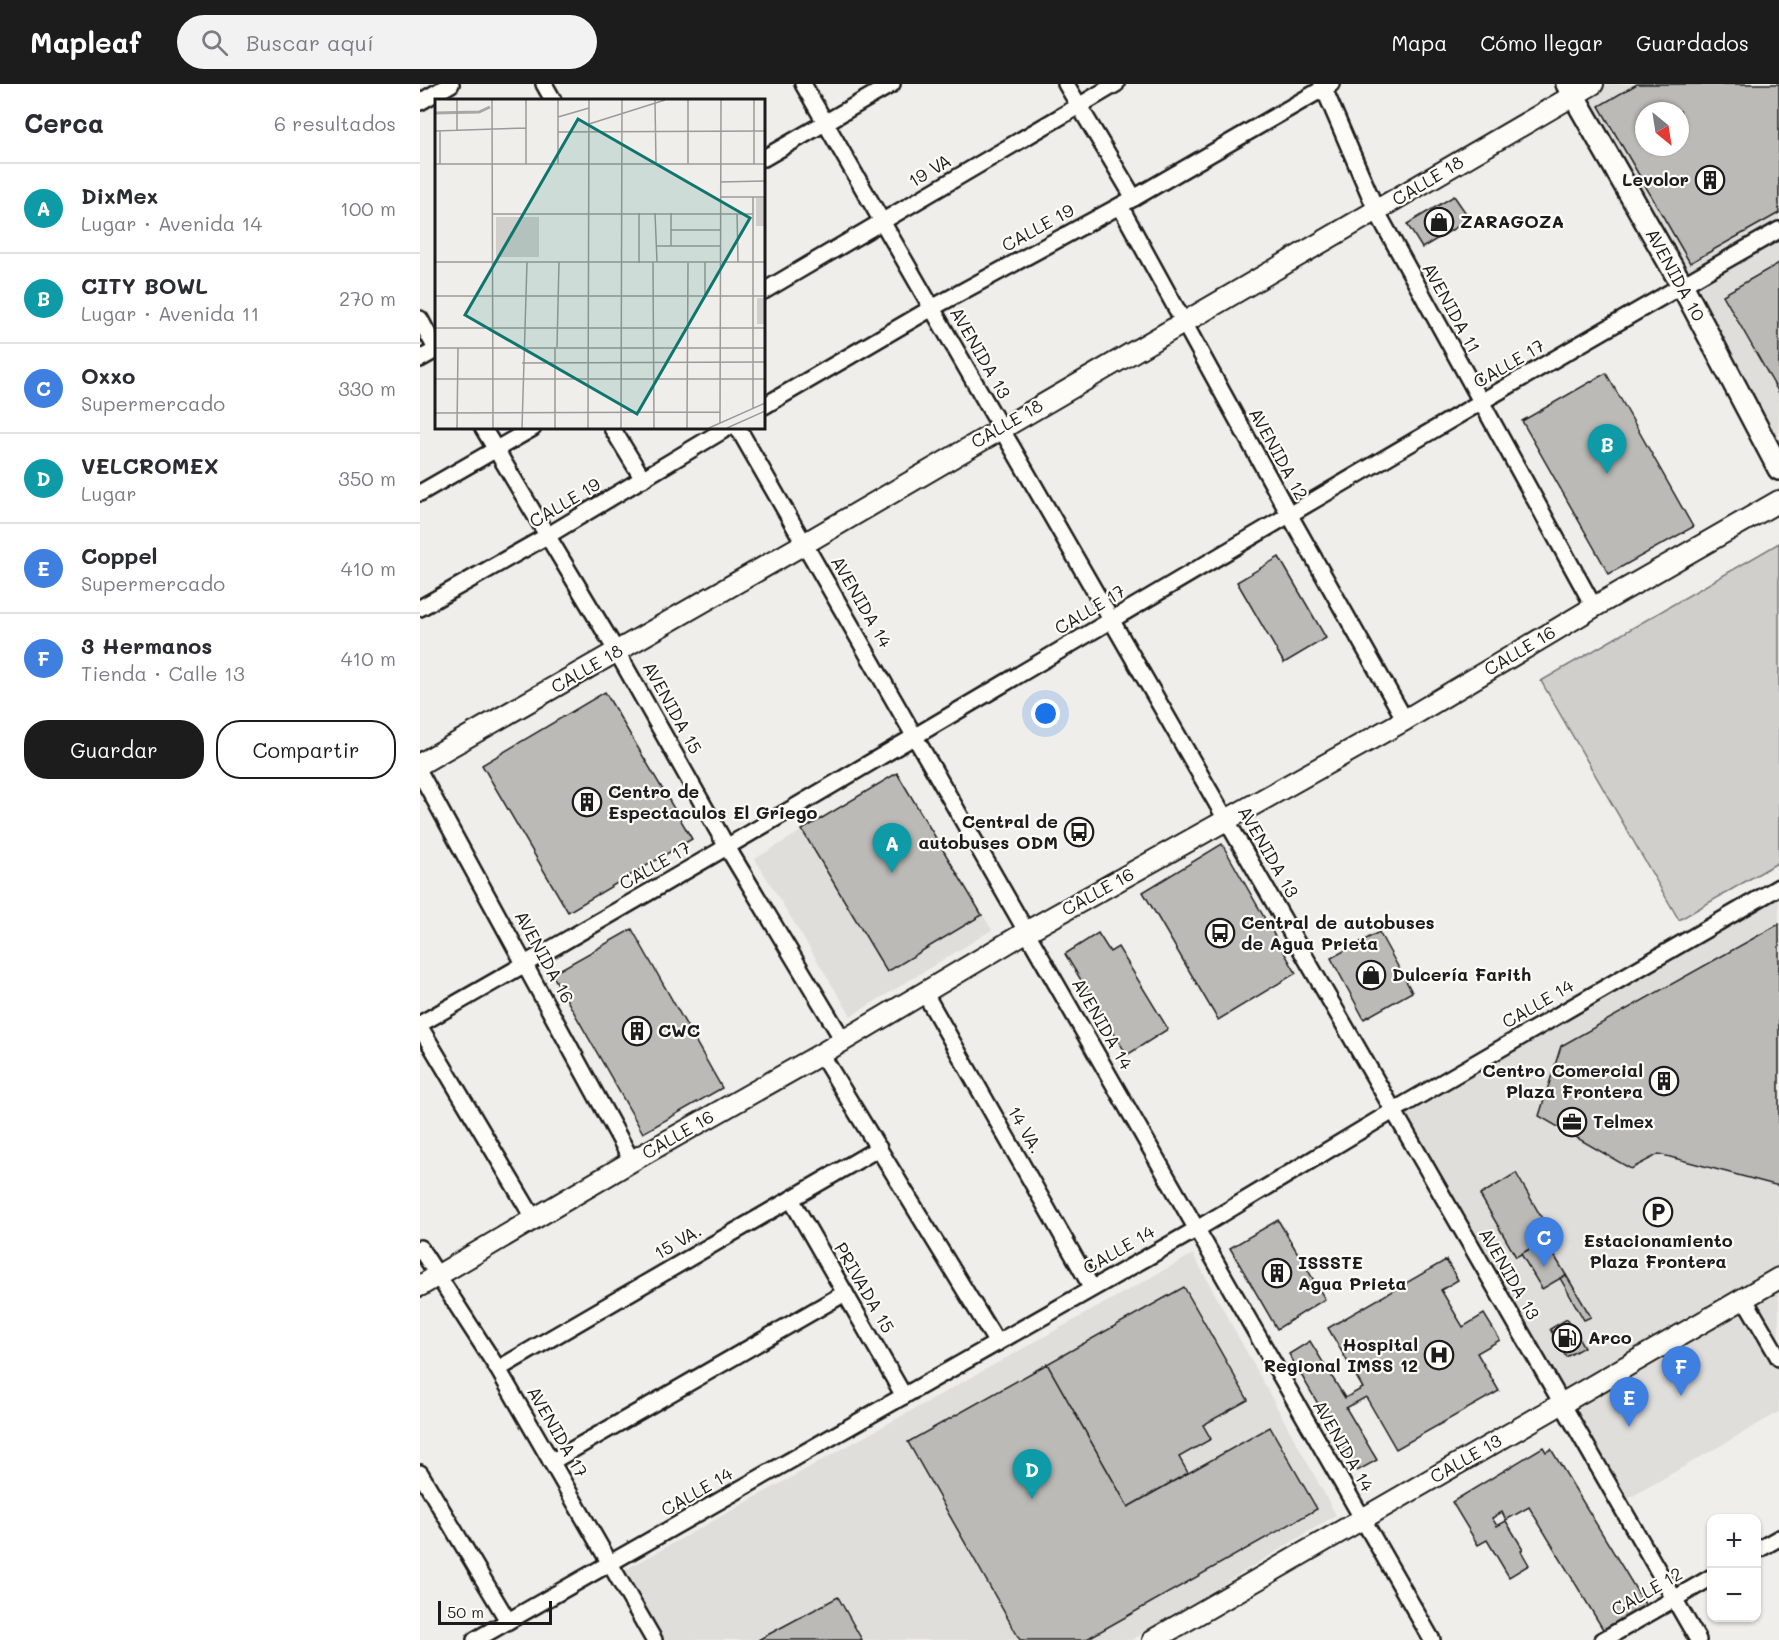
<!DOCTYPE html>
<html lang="es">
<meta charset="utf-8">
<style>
:root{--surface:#fff;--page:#f2f2f3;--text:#2b2b33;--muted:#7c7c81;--line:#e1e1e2;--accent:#1c1c1c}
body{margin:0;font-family:Mali,sans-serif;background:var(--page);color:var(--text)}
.controls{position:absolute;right:18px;bottom:18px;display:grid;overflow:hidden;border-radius:12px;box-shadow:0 2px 4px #0004}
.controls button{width:54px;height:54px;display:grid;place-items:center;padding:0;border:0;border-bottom:2px solid var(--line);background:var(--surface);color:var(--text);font:30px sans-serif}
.compass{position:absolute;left:1215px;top:18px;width:54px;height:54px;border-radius:50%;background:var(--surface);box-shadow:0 2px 4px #0004;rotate:150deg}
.scale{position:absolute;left:18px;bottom:15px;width:114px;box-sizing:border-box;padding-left:6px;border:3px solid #1c1c1c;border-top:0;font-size:16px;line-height:21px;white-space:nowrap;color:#1c1c1c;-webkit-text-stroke:4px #fdfcf7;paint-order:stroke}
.you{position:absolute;left:626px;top:630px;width:21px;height:21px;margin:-15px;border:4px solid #fff;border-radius:50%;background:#1a73e8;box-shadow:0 0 0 9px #1a73e833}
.badge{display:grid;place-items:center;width:39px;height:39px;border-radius:50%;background:var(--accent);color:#fff;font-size:20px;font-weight:700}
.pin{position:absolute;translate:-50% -50px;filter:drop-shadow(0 2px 3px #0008)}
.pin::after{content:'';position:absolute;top:32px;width:21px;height:18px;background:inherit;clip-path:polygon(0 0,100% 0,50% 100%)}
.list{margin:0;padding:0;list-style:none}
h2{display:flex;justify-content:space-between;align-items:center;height:78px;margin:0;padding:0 24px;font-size:26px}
h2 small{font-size:20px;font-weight:400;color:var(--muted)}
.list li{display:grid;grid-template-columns:39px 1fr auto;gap:18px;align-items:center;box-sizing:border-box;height:90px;padding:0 24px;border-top:2px solid var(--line)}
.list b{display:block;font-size:22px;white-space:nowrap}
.list p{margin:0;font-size:20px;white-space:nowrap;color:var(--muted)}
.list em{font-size:20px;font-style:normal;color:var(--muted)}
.actions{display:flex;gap:12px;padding:18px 24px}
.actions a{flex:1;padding:14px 0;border:2px solid var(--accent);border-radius:24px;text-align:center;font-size:21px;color:var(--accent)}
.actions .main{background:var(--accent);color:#fff}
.icon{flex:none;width:33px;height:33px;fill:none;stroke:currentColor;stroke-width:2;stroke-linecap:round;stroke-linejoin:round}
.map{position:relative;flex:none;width:1359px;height:1556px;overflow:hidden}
header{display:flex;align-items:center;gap:36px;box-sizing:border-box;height:84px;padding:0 30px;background:var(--accent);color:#fff}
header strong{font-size:28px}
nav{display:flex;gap:33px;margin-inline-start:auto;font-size:21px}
.search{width:420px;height:54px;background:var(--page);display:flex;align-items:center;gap:15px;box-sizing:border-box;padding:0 21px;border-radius:33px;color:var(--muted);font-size:22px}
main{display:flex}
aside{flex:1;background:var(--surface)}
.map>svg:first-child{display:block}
</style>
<header>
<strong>Mapleaf</strong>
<div class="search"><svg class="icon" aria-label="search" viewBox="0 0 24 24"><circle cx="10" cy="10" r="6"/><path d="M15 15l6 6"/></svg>Buscar aquí</div>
<nav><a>Mapa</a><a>Cómo llegar</a><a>Guardados</a></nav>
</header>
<main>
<aside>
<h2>Cerca<small>6 resultados</small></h2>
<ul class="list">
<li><span class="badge" style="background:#0f9aa8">A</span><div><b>DixMex</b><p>Lugar · Avenida 14</p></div><em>100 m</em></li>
<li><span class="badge" style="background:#0f9aa8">B</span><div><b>CITY BOWL</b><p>Lugar · Avenida 11</p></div><em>270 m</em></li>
<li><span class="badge" style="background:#3f7fe0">C</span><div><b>Oxxo</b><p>Supermercado</p></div><em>330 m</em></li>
<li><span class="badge" style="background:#0f9aa8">D</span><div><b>VELCROMEX</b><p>Lugar</p></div><em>350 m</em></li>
<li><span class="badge" style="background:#3f7fe0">E</span><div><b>Coppel</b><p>Supermercado</p></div><em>410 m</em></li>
<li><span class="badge" style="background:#3f7fe0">F</span><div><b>3 Hermanos</b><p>Tienda · Calle 13</p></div><em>410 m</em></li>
</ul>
<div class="actions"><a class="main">Guardar</a><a>Compartir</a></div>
</aside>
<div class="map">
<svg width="1359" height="1556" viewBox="0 0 1359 1556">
<rect width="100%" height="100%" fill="#f0eeea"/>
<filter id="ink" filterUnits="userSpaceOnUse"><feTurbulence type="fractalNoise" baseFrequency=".0167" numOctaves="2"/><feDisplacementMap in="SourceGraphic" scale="12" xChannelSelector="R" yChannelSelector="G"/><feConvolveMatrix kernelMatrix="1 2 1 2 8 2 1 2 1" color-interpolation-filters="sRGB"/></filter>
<g filter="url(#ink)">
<g fill="#e0deda" fill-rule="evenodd">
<path d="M1174 0H1359V365L1153 12ZM1224 27H1260V63H1224Z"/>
<path d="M477 689 572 846 431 932 335 775Z"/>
<path d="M1359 803V1328L1199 1420 973 1027Z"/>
<path d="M773 1170 916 1431 712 1556H238L201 1488Z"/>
</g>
<path fill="#d0cfcc" stroke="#767674" stroke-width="1.5" d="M1359 459V778L1259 836 1121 597Z"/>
<g fill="#bbbab6" stroke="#1c1c1c" stroke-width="1.5" fill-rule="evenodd">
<path d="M1217 0H1359V129L1270 179 1179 22ZM1224 27H1260V63H1224Z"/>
<path d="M1034 112 1050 135 1002 164 987 140Z"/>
<path d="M1359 179V309L1303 211Z"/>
<path d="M1186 289 1273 443 1189 490 1102 337Z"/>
<path d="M859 473 906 554 864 579 817 498Z"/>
<path d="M185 608 272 755 148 828 62 681Z"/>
<path d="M477 689 562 831 467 888 382 746Z"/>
<path d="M802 760 876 889 798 936 723 808Z"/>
<path d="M1359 840V1102L1239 1070 1211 1085 1119 1032 1141 962Z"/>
<path d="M212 845 302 1004 223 1049 132 890Z"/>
<path d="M959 848 992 908 944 935 911 874Z"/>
<path d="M678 849 690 868 698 863 748 945 707 971 645 870Z"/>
<path d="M1096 1089 1132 1152 1096 1173 1060 1111Z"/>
<path d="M858 1136 905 1215 857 1245 810 1164Z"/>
<path d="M1125 1156 1146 1191 1122 1205 1101 1170Z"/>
<path d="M1026 1176 1038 1196 1021 1206 1043 1243 1064 1230 1080 1256 1057 1269 1079 1307 976 1365 946 1313 926 1324 957 1376 937 1387 869 1270 890 1257 925 1314 943 1304 908 1244Z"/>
<path d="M1146 1191 1171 1233 1164 1236 1140 1194Z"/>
<path d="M764 1203 828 1316 783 1341 791 1355 759 1373 768 1389 708 1423 627 1280Z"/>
<path d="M1147 1235 1164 1263 1146 1273 1130 1245Z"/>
<path d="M627 1280 708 1423 850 1343 897 1425 665 1556H600L488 1358Z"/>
<path d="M1123 1363 1126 1368 1131 1365 1226 1522 1184 1547 1109 1423 1086 1436 1082 1428 1072 1434 1077 1442 1086 1437 1103 1465 1101 1467 1109 1481 1089 1493 1067 1456 1058 1461 1032 1418Z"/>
<path d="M418 1513 442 1556H338Z"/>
</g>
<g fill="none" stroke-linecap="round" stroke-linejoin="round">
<g stroke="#1c1c1c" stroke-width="20">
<g id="minor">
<path d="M124 0 133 16"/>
<path d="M383 0 1278 1556"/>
<path d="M646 0 714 114"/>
<path d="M902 0 957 128 1174 523"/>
<path d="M0 18 31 0"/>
<path d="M344 74 472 0"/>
<path d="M700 122 869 430 985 636"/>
<path d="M344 207 696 0"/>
<path d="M0 235 16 265"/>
<path d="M0 275 16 266"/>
<path d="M344 322 512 224 714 114 911 0"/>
<path d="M63 344 197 568 307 763 423 956"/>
<path d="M192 344 223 395"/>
<path d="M318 344 1012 1556"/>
<path d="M0 409 113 344"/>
<path d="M0 524 127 452 307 344"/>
<path d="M0 689 212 1077"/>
<path d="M504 908 672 1204"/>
<path d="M0 940C456 681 903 405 1359 146"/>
<path d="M0 943 114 1135"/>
<path d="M401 970 577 1259"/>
<path d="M371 1115 484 1312"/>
<path d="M0 1164 78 1285 234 1556"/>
<path d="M1324 1214 1359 1274"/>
<path d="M78 1285 459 1064"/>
<path d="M131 1378 425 1209"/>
<path d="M0 1389 88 1537"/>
<path d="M1336 1467 1359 1454"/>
<path d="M55 1556 777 1145 973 1027 1359 803"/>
<path d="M1183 1556 1292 1493"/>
</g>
</g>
<g stroke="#1c1c1c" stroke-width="24">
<g id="tertiary">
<path d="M0 680 384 460 1173 0"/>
<path d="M0 1202 212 1077 401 970 606 848 985 636 1174 523 1359 417"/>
<path d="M733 1556 1359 1194"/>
</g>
</g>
<g stroke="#1c1c1c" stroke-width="26">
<path id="secondary" d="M1147 0 1262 201 1359 385"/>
</g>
<use href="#minor" stroke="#fdfcf7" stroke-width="15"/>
<use href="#tertiary" stroke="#fdfcf7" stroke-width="20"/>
<use href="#secondary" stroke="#fdfcf7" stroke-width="21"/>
</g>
</g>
<defs>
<g id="building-ring" transform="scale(1.5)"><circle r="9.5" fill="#fdfcf7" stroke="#1c1c1c" stroke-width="1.5"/><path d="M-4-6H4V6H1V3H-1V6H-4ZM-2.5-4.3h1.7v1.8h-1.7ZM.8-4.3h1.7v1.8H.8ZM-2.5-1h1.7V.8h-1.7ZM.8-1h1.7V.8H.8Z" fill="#1c1c1c"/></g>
<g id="shop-ring" transform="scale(1.5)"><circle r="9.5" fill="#fdfcf7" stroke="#1c1c1c" stroke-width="1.5"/><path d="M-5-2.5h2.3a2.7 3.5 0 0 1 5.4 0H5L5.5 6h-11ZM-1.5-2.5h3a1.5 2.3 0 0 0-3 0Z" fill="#1c1c1c"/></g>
<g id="bus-ring" transform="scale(1.5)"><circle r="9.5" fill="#fdfcf7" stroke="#1c1c1c" stroke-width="1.5"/><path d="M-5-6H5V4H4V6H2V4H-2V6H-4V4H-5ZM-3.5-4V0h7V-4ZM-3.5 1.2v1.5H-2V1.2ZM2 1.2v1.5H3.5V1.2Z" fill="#1c1c1c"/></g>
<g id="office-ring" transform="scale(1.5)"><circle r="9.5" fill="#fdfcf7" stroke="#1c1c1c" stroke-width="1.5"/><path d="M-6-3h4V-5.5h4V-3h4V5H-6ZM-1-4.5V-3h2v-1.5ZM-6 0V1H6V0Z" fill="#1c1c1c"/></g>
<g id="parking-ring" transform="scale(1.5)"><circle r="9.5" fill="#fdfcf7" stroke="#1c1c1c" stroke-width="1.5"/><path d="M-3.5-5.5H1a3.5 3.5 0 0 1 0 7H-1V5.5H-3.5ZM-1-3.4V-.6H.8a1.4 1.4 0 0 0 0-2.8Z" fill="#1c1c1c"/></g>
<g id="fuel-ring" transform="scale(1.5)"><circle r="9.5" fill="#fdfcf7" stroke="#1c1c1c" stroke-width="1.5"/><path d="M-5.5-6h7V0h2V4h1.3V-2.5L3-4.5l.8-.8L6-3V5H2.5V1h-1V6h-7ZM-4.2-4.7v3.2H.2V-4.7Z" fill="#1c1c1c"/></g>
<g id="hospital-ring" transform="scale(1.5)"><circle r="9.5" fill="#fdfcf7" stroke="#1c1c1c" stroke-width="1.5"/><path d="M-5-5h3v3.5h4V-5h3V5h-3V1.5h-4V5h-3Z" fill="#1c1c1c"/></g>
</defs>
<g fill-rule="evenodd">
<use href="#building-ring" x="1290" y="96"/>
<use href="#shop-ring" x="1019" y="138"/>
<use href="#building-ring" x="167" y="718"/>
<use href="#bus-ring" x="659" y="748"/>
<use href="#bus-ring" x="800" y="849"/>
<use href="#shop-ring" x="951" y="891"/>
<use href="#building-ring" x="217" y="947"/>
<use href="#building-ring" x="1244" y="997"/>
<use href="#office-ring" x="1152" y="1038"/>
<use href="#parking-ring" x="1238" y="1128"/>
<use href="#building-ring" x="857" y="1189"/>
<use href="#fuel-ring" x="1147" y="1254"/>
<use href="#hospital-ring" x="1019" y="1271"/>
</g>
<g text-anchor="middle" stroke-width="4.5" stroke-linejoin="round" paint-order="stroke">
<g font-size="18" fill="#1c1c1c" stroke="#fdfcf7">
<text transform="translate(510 87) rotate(-31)" y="6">19 VA</text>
<text transform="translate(1008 97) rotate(-31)" y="6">CALLE 18</text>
<text transform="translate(618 144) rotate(-29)" y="6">CALLE 19</text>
<text transform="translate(1255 191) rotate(61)" y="6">AVENIDA 10</text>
<text transform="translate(1031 224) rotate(61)" y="6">AVENIDA 11</text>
<text transform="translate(560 269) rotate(60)" y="6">AVENIDA 13</text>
<text transform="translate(1089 280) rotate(-30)" y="6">CALLE 17</text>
<text transform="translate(587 340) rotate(-30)" y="6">CALLE 18</text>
<text transform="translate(858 370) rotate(61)" y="6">AVENIDA 12</text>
<text transform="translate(145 419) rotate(-31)" y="6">CALLE 19</text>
<text transform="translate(441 518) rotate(60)" y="6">AVENIDA 14</text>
<text transform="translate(670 526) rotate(-31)" y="6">CALLE 17</text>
<text transform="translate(1100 567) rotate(-31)" y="6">CALLE 16</text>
<text transform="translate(167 585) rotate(-30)" y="6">CALLE 18</text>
<text transform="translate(252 624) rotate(61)" y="6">AVENIDA 15</text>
<text transform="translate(848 768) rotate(60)" y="6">AVENIDA 13</text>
<text transform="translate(235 782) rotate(-30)" y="6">CALLE 17</text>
<text transform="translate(678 808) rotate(-29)" y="6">CALLE 16</text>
<text transform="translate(124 873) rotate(61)" y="6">AVENIDA 16</text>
<text transform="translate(1118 920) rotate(-30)" y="6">CALLE 14</text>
<text transform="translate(682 940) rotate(60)" y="6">AVENIDA 14</text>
<text transform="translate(605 1046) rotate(60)" y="6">14 VA.</text>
<text transform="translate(258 1051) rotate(-30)" y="6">CALLE 16</text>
<text transform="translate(258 1158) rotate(-30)" y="6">15 VA.</text>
<text transform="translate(699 1166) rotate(-30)" y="6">CALLE 14</text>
<text transform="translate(1089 1190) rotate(60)" y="6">AVENIDA 13</text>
<text transform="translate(444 1204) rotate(60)" y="6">PRIVADA 15</text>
<text transform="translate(137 1348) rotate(60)" y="6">AVENIDA 17</text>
<text transform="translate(923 1362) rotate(60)" y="6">AVENIDA 14</text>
<text transform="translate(1046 1375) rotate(-30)" y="6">CALLE 13</text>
<text transform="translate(277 1408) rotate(-30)" y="6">CALLE 14</text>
<text transform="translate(1227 1508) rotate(-30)" y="6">CALLE 12</text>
</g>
<g font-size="18" font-weight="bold" fill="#1c1c1c" stroke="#fdfcf7" text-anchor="start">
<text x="1269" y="102" text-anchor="end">Levolor</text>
<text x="1040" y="144">ZARAGOZA</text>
<text x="188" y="714">Centro de<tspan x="188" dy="21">Espectaculos El Griego</tspan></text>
<text x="638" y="744" text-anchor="end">Central de<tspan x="638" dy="21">autobuses ODM</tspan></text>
<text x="821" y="845">Central de autobuses<tspan x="821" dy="21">de Agua Prieta</tspan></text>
<text x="972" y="897">Dulcería Farith</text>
<text x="238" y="953">CWC</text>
<text x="1223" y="993" text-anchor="end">Centro Comercial<tspan x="1223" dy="21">Plaza Frontera</tspan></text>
<text x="1173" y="1044">Telmex</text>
<text x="1238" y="1163" text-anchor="middle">Estacionamiento<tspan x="1238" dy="21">Plaza Frontera</tspan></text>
<text x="878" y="1185">ISSSTE<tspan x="878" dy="21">Agua Prieta</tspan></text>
<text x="1168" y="1260">Arco</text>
<text x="998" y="1267" text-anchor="end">Hospital<tspan x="998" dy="21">Regional IMSS 12</tspan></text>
</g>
</g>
<g transform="translate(15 15)">
<rect width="330" height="330" fill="#f0eeea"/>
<path d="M321 99H330V127H321ZM61 118H104V158H61ZM322 199H330V225H322Z" fill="#d0cfcc"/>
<path fill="none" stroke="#a8a7a3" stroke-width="3" d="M0 14 44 13 55 8"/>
<path fill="none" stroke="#9b9a98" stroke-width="1.5" d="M22 1V32M57 1 58 329M91 1V65M123 1V65M220 1 221 65M253 1V65M123 18 154 9M154 25 230 1M0 32 91 29M123 33 330 32M0 65H330M5 65V32M319 65V1M285 83 330 82M285 98H330M318 98V310M220 114 222 163M58 115H318M302 115 303 163M236 131H285M221 147H285M236 147V114M0 163H330M218 163 219 329M270 163V196M204 164V114M0 197H330M0 229H330M120 248V329M122 248 124 163M0 249H330M87 264 330 263M0 280H330M0 314 285 313M285 324 286 1M22 329 23 249M87 329 92 163M153 329 154 1M186 329 187 1M252 329 253 164M274 329 330 304M292 329 330 312"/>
<path fill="#0f766e" fill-opacity="0.15" stroke="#0f766e" stroke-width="3" d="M143 20 315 119 202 315 30 216Z"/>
<rect width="330" height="330" fill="none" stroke="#1c1c1c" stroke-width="3"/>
</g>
</svg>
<div class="controls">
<button>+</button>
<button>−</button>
</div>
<svg class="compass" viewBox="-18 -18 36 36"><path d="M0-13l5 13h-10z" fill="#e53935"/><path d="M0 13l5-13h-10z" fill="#7c7c81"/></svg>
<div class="scale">50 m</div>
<div class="you"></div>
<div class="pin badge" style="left:472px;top:789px;background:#0f9aa8">A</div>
<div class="pin badge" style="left:1187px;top:390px;background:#0f9aa8">B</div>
<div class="pin badge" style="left:1124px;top:1183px;background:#3f7fe0">C</div>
<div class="pin badge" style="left:612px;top:1415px;background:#0f9aa8">D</div>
<div class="pin badge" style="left:1209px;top:1343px;background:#3f7fe0">E</div>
<div class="pin badge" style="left:1261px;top:1312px;background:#3f7fe0">F</div>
</div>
</main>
